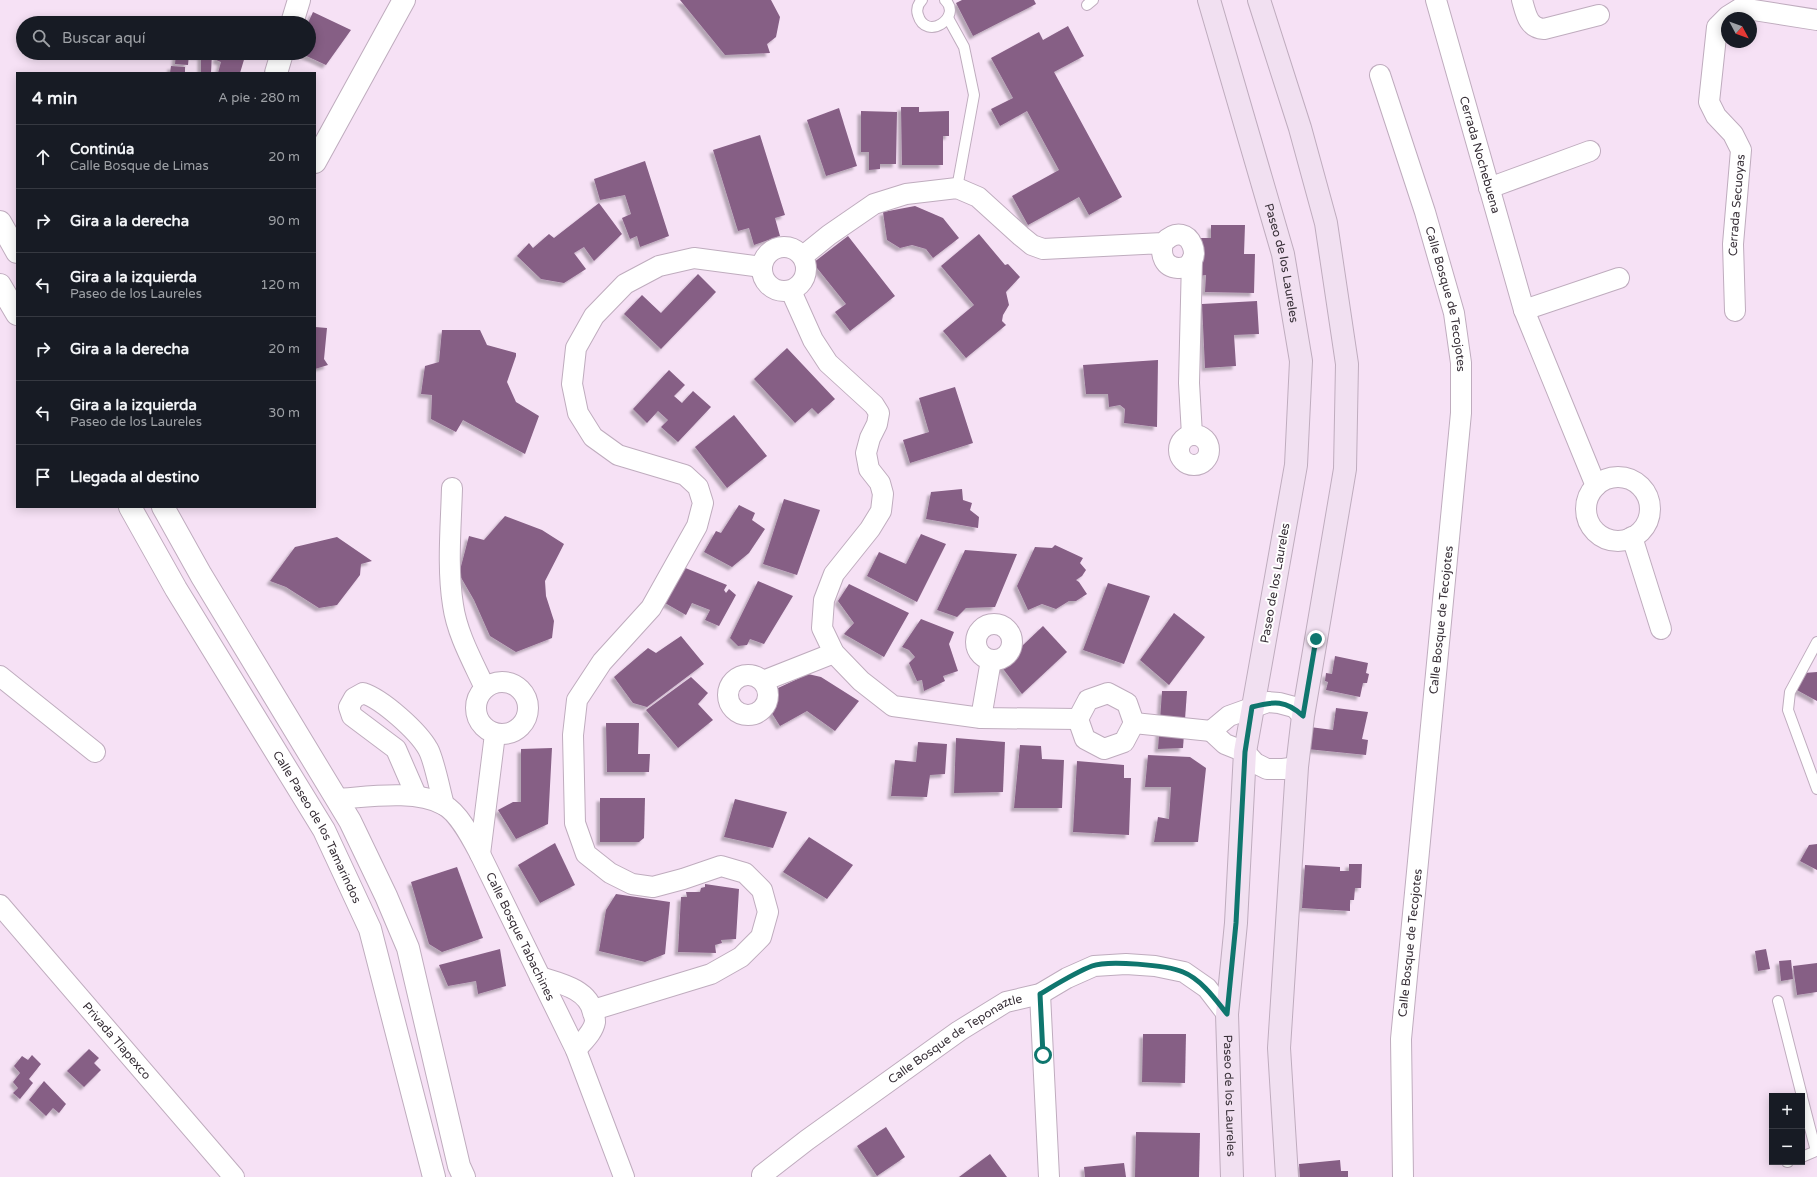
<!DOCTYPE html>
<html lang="es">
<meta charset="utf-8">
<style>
:root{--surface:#171b24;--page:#242831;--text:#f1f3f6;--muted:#9ea1a6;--line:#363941}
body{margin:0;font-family:"Varela Round",sans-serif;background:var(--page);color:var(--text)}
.controls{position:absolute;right:12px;bottom:12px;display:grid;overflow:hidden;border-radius:0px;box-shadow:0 2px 10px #0003}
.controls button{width:36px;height:36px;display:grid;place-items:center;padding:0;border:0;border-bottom:1px solid var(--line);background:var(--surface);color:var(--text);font:20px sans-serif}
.compass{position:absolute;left:1721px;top:12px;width:36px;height:36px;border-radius:50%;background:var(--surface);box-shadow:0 2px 10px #0003;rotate:131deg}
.stop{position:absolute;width:12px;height:12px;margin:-9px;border:3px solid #0f766e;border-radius:50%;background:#fff}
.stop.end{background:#0f766e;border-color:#fff;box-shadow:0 1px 4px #0008}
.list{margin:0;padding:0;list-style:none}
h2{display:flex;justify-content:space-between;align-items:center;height:52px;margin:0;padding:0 16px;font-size:17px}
h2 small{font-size:13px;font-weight:400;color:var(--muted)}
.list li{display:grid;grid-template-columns:26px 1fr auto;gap:12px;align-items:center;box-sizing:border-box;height:64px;padding:0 16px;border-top:1px solid var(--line)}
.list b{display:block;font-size:15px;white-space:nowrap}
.list p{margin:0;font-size:13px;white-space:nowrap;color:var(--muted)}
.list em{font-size:13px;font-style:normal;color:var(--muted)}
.icon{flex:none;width:22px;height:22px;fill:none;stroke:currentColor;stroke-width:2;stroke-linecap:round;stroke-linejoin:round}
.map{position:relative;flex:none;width:1817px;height:1177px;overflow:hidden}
.search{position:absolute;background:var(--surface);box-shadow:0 2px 10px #0003;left:16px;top:16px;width:300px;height:44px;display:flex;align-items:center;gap:10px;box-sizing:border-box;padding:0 14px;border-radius:22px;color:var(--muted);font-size:15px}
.panel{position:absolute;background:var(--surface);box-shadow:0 2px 10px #0003;left:16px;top:72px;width:300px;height:436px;border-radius:0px}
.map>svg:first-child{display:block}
</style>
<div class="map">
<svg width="1817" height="1177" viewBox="0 0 1817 1177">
<defs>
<filter id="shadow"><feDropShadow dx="-3.5" dy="3.5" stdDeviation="1" flood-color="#0004"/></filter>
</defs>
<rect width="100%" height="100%" fill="#f6e1f5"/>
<g fill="#865f85" filter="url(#shadow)">
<path d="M680 0H771L780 17 776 37 767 44 770 53 725 55Z"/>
<path d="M962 0H1034L1036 4 973 36 956 3Z"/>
<path d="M313 12 351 30 326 65 300 53H309L308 23Z"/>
<path d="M1068 26 1084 56 1054 72 1122 197 1089 215 1079 197 1028 225 1012 196 1059 170 1027 111 1000 126 991 109 1013 98 991 58 1039 32 1043 40Z"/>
<path d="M176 53H212L211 73H201V56L189 55 188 65 175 64Z"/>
<path d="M219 53H246L240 73H218L221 62 216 60Z"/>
<path d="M171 66 185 67V73H170Z"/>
<path d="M901 107H919V112L949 111V136H943V165H902Z"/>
<path d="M839 108 857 166 826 176 807 120Z"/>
<path d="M861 111 897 112 896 164H880V169L869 170V152H861Z"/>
<path d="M760 135 785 215 775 218 780 236 754 245 749 228 738 231 713 150Z"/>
<path d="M645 161 669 236 640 247 637 236 630 239 622 218 631 214 625 195 600 200 594 179Z"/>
<path d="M599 203 622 234 594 261 584 247 574 253 586 269 564 283 541 279 517 256 529 243 533 248 549 234 554 238Z"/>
<path d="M915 206 943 218 959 238 933 258 926 249 912 245 900 248 887 240 883 212Z"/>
<path d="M1211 225H1245L1244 254H1255L1254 293 1205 292 1206 275 1199 276 1200 238H1211Z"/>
<path d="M979 234 1005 265 1008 264 1020 277 1006 292 1009 305 1003 315 1002 321 1006 325 966 358 943 331 974 305 941 266Z"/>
<path d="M848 236 895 296 850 331 835 312 846 304 813 263Z"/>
<path d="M698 274 716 292 661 349 624 314 642 295 661 313Z"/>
<path d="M1257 301 1259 334 1234 335 1236 366 1205 368 1202 304Z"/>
<path d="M315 327 327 328 324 359 328 365 315 369Z"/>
<path d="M442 330H480L487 345 516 353V356L507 382 516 402 539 416 525 454 463 420 456 432 431 419 432 395 421 394 425 366 439 362Z"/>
<path d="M787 348 835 399 818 414 812 408 795 423 754 379Z"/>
<path d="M1158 360 1157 427 1124 423 1125 409 1120 405 1109 407 1108 394H1086L1083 365Z"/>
<path d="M669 370 685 385 674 396 682 403 693 391 711 407 678 442 661 427 668 420 658 411 647 423 633 409Z"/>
<path d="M955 387 973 443 910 463 903 440 929 432 919 398Z"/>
<path d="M734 415 767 456 727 488 695 447Z"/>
<path d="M962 489 963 500 972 503 970 510 979 517 978 528 926 519 931 492Z"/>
<path d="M784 499 820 510 797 575 763 564Z"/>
<path d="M739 505 755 513 752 520 765 529 749 553 732 567 704 552 716 531 721 533Z"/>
<path d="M505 516 542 530 564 544 545 581 546 596 554 621 552 638 516 652 490 636 474 600 459 574 469 536 484 540Z"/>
<path d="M921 534 946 544 917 602 867 576 879 552 906 564Z"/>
<path d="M337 537 372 561 361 564 360 575 337 605 319 608 286 587 270 581 295 547Z"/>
<path d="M1055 545 1083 558 1080 563 1086 570 1082 576 1076 580 1079 582 1087 594 1076 601H1069L1056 609 1042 604 1028 610 1017 586 1035 547 1052 548Z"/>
<path d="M965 550 1017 554 995 607 966 608 957 617 937 610Z"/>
<path d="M683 567 727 585 724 590 726 593 729 589 736 595 719 626 705 620 710 610 692 603 686 615 665 603Z"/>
<path d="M758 581 793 596 764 644 750 639 747 645 738 646 730 638Z"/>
<path d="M1108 583 1150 596 1124 664 1083 650Z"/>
<path d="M849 584 909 613 884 657 844 634 854 623 838 601Z"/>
<path d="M1174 613 1205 637 1169 685 1140 660Z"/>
<path d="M921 619 954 632 949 644 958 671 943 676 945 681 924 691 922 680 917 681 909 663 915 657 909 650 902 647Z"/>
<path d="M1043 626 1067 652 1022 694 1001 666Z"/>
<path d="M681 636 704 664 647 707 633 703 614 677 648 648 656 653Z"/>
<path d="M1335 656 1368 663 1366 673 1369 674 1367 683H1363L1360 697 1326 690 1328 682 1325 681 1326 673 1332 674Z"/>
<path d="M1817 672V701L1795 689 1804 673Z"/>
<path d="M808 674 821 677 859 701 835 731 807 711 780 726 761 696Z"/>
<path d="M691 677 708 693 698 704 713 720 678 748 646 710Z"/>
<path d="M1162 691H1187L1183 748 1158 749Z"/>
<path d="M1336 708 1368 712 1362 739 1368 740 1366 755 1307 749 1310 727 1333 730Z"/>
<path d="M606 723H639L638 754H650L649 772H607Z"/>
<path d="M956 738 1005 742 1003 792 954 793Z"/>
<path d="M918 742 947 744 945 774 930 775 927 797 891 796 895 760 916 762Z"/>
<path d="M1020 745 1041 746 1042 759 1064 760 1062 808H1014Z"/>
<path d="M552 748 548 824 516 839 498 810 513 802H521V749Z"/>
<path d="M1148 755 1190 757 1206 768 1198 842H1154L1158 817 1169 819 1171 787H1145Z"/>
<path d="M1077 761 1124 765V778H1131L1129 835 1073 832Z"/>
<path d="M600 798H645L644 838 639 842H600Z"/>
<path d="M735 799 787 812 773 848 724 837Z"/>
<path d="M809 837 853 865 827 899 783 872Z"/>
<path d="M555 843 575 885 540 903 518 865Z"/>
<path d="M1817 844V870L1800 861 1809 845Z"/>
<path d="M1349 864H1362L1361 888H1355L1354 900H1350V911L1302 908 1305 865 1340 867V871H1349Z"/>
<path d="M457 867 483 938 442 952 429 944 411 882Z"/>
<path d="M705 884 739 889 736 939 721 940 722 943 715 945 716 953 678 952 681 897H687L686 892H700L701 888 705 887Z"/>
<path d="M616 894 670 902 665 954 645 962 599 951 606 910Z"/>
<path d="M500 949 506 986 478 994 476 981 448 986 439 965Z"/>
<path d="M1766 949 1770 969 1758 971 1755 951Z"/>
<path d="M1791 960 1793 979 1781 981 1779 961Z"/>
<path d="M1817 963V992L1797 995 1793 966Z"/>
<path d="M1143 1034H1186L1185 1083 1142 1082Z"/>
<path d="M89 1049 99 1058 94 1063 101 1070 84 1087 67 1071Z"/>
<path d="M32 1055 41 1064 29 1079 33 1083 20 1099 13 1093 18 1088 13 1082 20 1073 14 1066 22 1056 28 1060Z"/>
<path d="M44 1081 66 1104 59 1113 53 1108 46 1116 29 1100Z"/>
<path d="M886 1127 905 1157 877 1176 857 1146Z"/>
<path d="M1136 1132 1200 1133 1199 1177H1135Z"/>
<path d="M990 1154 1007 1177H959Z"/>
<path d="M1340 1160 1341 1171H1348V1177H1300L1299 1164Z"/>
<path d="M1124 1163 1126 1177H1085L1084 1167Z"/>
</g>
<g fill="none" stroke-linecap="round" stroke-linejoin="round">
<g stroke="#bfacbe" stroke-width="12">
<g id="service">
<path d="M922 0C918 4 916 9 918 15 926 42 963 17 945 0"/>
<path d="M1087 5 1093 0"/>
<path d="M948 18 964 47 974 95 957 188"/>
<path d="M1817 642 1790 692 1788 710 1817 789"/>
<path d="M1778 1001 1802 1096"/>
<path d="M1802 1097 1816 1151 1802 1157"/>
<path d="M1787 1162H1788"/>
</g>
</g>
<g stroke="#bfacbe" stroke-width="22">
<g id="minor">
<path id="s1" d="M1436 0 1524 310 1596 486"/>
<path d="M1522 0C1526 14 1528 28 1544 29L1599 15"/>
<path id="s2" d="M1380 75 1425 212 1454 313 1461 363V413L1401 1039 1403 1177"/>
<path d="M1489 188 1590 151"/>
<circle cx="784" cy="269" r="22"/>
<path d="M803 256 829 235 874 204 906 194 957 188 978 197 1021 236 1032 245 1043 249 1163 243C1191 214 1208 269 1178 268 1164 267 1160 255 1163 243"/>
<path d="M791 291 813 340 828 363 874 405 879 413 877 424 870 438 866 453 869 469 880 483 883 494 881 511 870 529 834 574 824 600 822 628 834 653 861 681 893 706 981 718 1078 719"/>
<path d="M1524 310 1619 278"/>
<path id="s3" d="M1735 311 1733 244 1741 150 1733 134 1716 116 1709 102 1717 27 1728 16 1741 8 1817 20"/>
<circle cx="1194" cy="450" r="15"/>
<path d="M1192 435 1189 383 1192 260"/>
<circle cx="1618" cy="509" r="32"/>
<path d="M452 488C451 526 447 567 453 605 457 634 473 662 485 688"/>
<path d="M1632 537 1661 629"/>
<circle cx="994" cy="642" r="18"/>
<circle cx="748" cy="695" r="20"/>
<path d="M0 676 95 752"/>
<path d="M763 681 834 653"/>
<circle cx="502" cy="708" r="26"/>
<path d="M1108 693 1127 703 1134 723 1124 742 1104 749 1085 739 1078 719 1088 700Z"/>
<path d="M981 718 991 660"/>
<path d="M1134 723 1211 731"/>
<path d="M1297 767 1283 769H1267L1255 763 1245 752 1225 744 1211 731 1229 716 1268 702 1279 703 1294 707 1303 716"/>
<path d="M416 795 396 749 352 716 349 707 354 698 363 693C382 699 418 731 428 749 434 759 440 791 444 805"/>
<path id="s4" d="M337 799C368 797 416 789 444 805 459 813 472 839 480 854L576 1050 624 1177"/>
<path d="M480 854 495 734"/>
<path id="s5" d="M0 905 234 1177"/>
<path d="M540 977C559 983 589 989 593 1013 594 1015 595 1020 595 1022 593 1033 582 1042 576 1050"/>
<path d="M1040 994 1049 1177"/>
<path d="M593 1010 711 974 741 957 761 937 768 912 762 890 745 873 721 866 683 879 653 887 632 884 610 873 586 854 575 823 573 735 577 700 602 662 651 608 697 526 703 503 698 487 685 475 618 455 593 437 578 413 572 384 576 348 594 316 625 284 659 266 694 258 762 267"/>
<path id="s6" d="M762 1175 807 1140 959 1031 1006 1002 1040 994 1067 978 1094 966 1126 964 1155 966 1184 972 1207 988 1227 1014"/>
</g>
</g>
<g stroke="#bfacbe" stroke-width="24">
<g id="tertiary">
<path d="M292 23 299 0"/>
<path d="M276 73 282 53"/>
<path d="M315 162 404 0"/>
<path d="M0 222 17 252"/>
<path d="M0 285 17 314"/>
<path id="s7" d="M130 507 176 589 324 830 370 929 434 1177"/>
<path d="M163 507 201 575 350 821 386 896 408 948 459 1166 464 1177"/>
</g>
</g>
<g stroke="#bfacbe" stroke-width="24">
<g id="secondary">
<path id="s8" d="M1209 0 1283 254 1301 361 1296 465 1245 752 1236 923 1227 1014 1232 1177"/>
<path d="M1259 0 1300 128 1326 223 1347 364 1345 469 1303 716 1297 767 1279 1048 1287 1177"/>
</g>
</g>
<use href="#service" stroke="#fff" stroke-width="10"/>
<use href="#minor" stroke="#fff" stroke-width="20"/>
<use href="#tertiary" stroke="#fff" stroke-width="22"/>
<use href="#secondary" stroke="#f1e0f1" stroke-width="22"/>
</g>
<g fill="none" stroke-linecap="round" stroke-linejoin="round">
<path stroke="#0f766e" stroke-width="5" d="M1043 1055 1040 994C1057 984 1074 973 1092 966 1108 960 1167 965 1183 972 1201 979 1216 1000 1227 1014L1236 923 1245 752 1252 707C1274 701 1286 700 1303 716L1316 639"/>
</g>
<g text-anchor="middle" stroke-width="4" stroke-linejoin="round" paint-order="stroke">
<g font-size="12" fill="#383038" stroke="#fff">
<text dy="4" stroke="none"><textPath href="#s1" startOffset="161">Cerrada Nochebuena</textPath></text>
<text dy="4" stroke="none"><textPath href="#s3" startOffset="106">Cerrada Secuoyas</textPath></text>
<text dy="4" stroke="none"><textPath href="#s8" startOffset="273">Paseo de los Laureles</textPath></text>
<text dy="4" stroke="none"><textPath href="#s2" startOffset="234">Calle Bosque de Tecojotes</textPath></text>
<text transform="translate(1275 583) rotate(-80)" y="4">Paseo de los Laureles</text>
<text transform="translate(1441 620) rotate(-84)" y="4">Calle Bosque de Tecojotes</text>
<text dy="4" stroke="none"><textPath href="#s7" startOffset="371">Calle Paseo de los Tamarindos</textPath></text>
<text dy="4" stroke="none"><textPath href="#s4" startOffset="262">Calle Bosque Tabachines</textPath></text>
<text transform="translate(1410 943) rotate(-84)" y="4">Calle Bosque de Tecojotes</text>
<text dy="4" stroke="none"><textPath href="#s6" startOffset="237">Calle Bosque de Teponaztle</textPath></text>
<text dy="4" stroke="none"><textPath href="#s5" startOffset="179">Privada Tlapexco</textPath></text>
<text dy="4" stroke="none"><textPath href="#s8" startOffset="1113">Paseo de los Laureles</textPath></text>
</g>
</g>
</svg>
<div class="controls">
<button>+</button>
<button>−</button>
</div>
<svg class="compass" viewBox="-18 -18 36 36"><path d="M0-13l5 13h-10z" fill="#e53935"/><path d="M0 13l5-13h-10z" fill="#9ea1a6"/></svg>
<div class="stop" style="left:1043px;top:1055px"></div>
<div class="stop end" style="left:1316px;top:639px"></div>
<div class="search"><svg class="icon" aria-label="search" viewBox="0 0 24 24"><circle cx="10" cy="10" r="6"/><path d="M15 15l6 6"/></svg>Buscar aquí</div>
<section class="panel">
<h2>4 min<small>A pie · 280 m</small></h2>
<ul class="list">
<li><svg class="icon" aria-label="ahead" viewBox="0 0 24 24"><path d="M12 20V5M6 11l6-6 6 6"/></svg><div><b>Continúa</b><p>Calle Bosque de Limas</p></div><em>20 m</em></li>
<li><svg class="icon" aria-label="right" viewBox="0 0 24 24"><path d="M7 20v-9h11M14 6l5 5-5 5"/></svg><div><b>Gira a la derecha</b></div><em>90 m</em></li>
<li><svg class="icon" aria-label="left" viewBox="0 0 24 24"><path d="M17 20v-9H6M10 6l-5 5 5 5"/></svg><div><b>Gira a la izquierda</b><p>Paseo de los Laureles</p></div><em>120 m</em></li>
<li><svg class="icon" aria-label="right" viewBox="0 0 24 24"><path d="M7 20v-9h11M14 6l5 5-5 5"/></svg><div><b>Gira a la derecha</b></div><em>20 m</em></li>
<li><svg class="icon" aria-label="left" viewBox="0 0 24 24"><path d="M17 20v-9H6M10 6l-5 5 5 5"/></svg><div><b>Gira a la izquierda</b><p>Paseo de los Laureles</p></div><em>30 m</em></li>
<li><svg class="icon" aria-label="arrive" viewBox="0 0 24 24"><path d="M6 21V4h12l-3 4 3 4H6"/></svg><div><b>Llegada al destino</b></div></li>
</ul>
</section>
</div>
